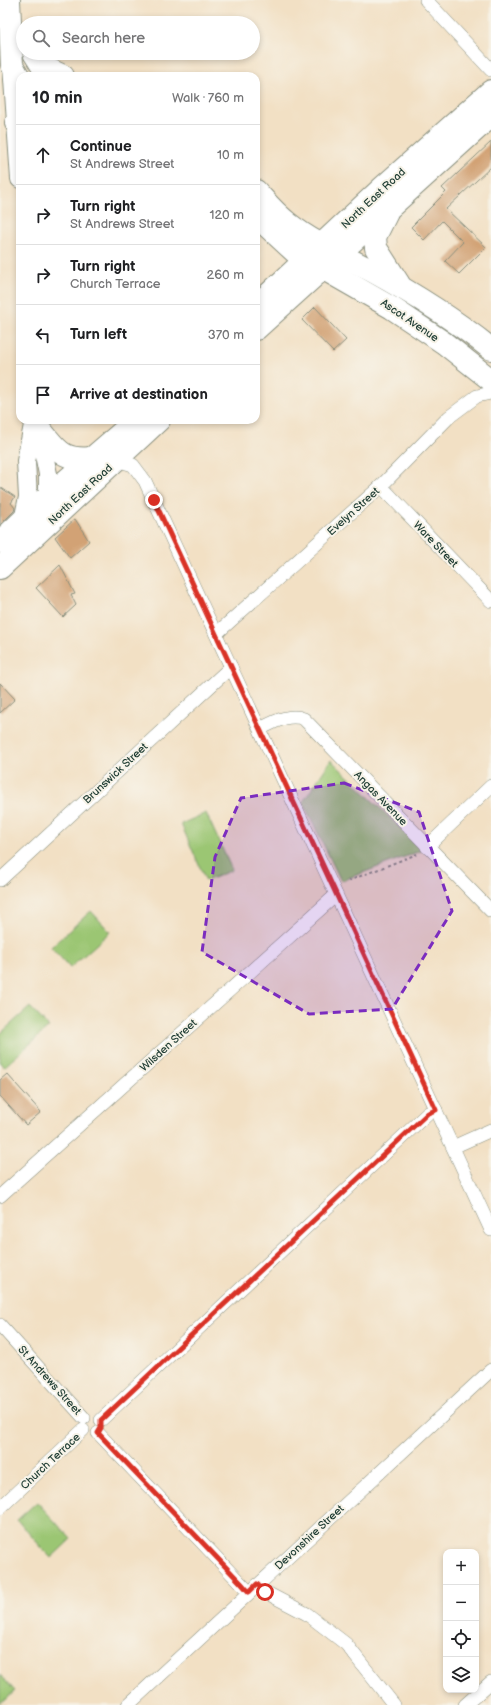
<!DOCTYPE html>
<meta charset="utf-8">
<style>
:root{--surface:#fff;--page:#f6f6f6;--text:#202124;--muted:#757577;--line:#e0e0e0}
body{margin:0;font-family:"Balsamiq Sans",sans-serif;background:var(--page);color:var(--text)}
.controls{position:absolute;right:12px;bottom:12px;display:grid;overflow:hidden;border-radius:8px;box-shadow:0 2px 6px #0003}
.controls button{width:36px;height:36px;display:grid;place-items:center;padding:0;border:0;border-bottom:1px solid var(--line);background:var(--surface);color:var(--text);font:20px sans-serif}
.stop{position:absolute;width:12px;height:12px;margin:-9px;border:3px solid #d93025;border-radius:50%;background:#fff}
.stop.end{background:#d93025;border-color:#fff;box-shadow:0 1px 4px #0008}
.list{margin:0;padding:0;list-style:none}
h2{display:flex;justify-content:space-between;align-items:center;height:52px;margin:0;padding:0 16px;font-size:17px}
h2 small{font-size:13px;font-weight:400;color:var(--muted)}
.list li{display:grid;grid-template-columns:26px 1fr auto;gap:12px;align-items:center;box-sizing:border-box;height:60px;padding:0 16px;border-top:1px solid var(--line)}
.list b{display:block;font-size:15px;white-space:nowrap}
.list p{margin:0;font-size:13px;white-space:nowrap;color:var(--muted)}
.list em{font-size:13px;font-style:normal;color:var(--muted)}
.icon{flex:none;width:22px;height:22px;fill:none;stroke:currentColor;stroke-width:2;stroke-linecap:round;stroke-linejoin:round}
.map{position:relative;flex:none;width:491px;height:1705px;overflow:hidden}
.search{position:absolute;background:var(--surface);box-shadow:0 2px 6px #0003;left:16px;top:16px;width:244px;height:44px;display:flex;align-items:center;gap:10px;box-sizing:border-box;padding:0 14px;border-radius:22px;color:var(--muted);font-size:15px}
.panel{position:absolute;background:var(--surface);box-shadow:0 2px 6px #0003;left:16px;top:72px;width:244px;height:352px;border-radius:12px}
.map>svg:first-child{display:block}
</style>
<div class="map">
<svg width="491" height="1705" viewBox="0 0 491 1705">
<rect width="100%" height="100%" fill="#f7f3e8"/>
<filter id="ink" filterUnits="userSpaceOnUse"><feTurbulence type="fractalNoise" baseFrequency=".025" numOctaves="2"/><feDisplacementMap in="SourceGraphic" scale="8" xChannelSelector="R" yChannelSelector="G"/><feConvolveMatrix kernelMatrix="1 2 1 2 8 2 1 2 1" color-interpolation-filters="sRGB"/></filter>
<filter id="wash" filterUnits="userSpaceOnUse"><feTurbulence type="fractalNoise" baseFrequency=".012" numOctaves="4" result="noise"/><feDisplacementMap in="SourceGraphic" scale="16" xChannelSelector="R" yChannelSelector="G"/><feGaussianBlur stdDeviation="0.9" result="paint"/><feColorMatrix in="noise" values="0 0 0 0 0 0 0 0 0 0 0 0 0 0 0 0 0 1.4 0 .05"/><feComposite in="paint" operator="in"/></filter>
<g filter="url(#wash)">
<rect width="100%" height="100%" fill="#f2e0c4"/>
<g fill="#9bc673" stroke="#5d8254">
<path d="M331 760 423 850 341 881 303 802Z"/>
<path d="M206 813 232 870 206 881 181 824Z"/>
<path d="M91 911 110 932 70 968 51 947Z"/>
<path d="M30 1007 49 1027 4 1067 0 1063V1034Z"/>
<path d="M37 1502 71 1539 51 1558 17 1520Z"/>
<path d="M0 1675 15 1691 0 1704Z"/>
</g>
<g id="blocks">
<g fill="#d2a274">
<path d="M491 142V167L446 209 486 247 459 274 445 261 463 242 442 221 424 240 411 227 446 192 442 188Z"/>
<path d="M315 307 346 340 333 352 302 320Z"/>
<path d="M0 487 15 497 11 503 15 508 14 511 0 525Z"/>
<path d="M75 519 89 541 70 558 55 537Z"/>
<path d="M60 565 75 594 71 595 76 605 63 617 36 588Z"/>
<path d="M0 683 15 699 0 713Z"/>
<path d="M7 1074 41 1112 26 1125 0 1096V1080Z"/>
</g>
</g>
</g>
<g filter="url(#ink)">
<use href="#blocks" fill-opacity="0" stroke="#888e7c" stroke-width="1"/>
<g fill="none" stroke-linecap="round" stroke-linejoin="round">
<g stroke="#888e7c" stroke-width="14">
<g id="street">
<path d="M426 0 491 70"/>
<path d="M117 460 133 465 145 481 491 1230"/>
<path d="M381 486 491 601"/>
<path d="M216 634 381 486 449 417 477 396 491 393"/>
<path d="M260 729C274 722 289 713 304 719L491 911"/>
<path d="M427 847 491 786"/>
<path d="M0 880 231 667"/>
<path d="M453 1147 491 1130"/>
<path d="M0 1196 336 895"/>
<path d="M0 1325 84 1418"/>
<path d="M101 1420 428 1113 436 1110"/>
<path d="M98 1433 249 1592"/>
<path d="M0 1508 83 1430"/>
<path d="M257 1585 265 1592 307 1614 346 1644 394 1705"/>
<path d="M128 1705 491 1370"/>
<path d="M465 1705 491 1682"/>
</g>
</g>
<g stroke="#888e7c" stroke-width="20">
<g id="secondary">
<path d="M12 65 20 179"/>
<path d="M38 426 48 474V496"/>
<path d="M23 521 28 497 26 461 34 420"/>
</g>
</g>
<g stroke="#888e7c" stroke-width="24">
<g id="highway">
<path d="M9 0 12 65 20 79"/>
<path d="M34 53 42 66 63 76"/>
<path d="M16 123 20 118"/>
<path d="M256 191C266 202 276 214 288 223 313 243 344 256 372 271 414 294 454 319 491 349"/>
<path d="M386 215 375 237 376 248 399 284"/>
<path d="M256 216 296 253 392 308 444 343 491 380"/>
<path d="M256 306 382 188 491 91"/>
<path d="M256 329 491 116"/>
<path d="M38 427C58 449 60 461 93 458"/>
<path d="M0 542 48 496 136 420"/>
<path d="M0 568 159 420"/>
</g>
</g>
<path stroke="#888e7c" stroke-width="2" stroke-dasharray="3 3" stroke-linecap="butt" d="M348 881 417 854"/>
<use href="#street" stroke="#fff" stroke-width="13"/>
<use href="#secondary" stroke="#fff" stroke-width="18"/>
<use href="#highway" stroke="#fff" stroke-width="22"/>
</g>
</g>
<g fill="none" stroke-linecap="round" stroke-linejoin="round" filter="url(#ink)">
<path stroke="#d93025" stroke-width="5" d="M154 500 436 1110 428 1113 101 1420V1428L98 1433 241 1583 249 1592 257 1584 265 1592"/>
</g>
<path fill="#7b2cbf" fill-opacity="0.2" stroke="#7b2cbf" stroke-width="3" stroke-dasharray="8 5" stroke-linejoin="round" d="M344 783 419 812 452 911 392 1009 309 1014 202 952 215 857 241 798Z"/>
<g text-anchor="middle" stroke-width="4" stroke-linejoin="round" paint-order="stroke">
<g font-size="11" fill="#1f3d34" stroke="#f7f3e8">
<text transform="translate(373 198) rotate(-43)" y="4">North East Road</text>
<text transform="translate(410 320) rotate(34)" y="4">Ascot Avenue</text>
<text transform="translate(80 494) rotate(-43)" y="4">North East Road</text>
<text transform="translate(353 511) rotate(-42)" y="4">Evelyn Street</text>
<text transform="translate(436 544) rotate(46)" y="4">Ware Street</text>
<text transform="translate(115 773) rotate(-43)" y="4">Brunswick Street</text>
<text transform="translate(381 798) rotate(46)" y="4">Angas Avenue</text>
<text transform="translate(168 1045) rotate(-42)" y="4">Wilsden Street</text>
<text transform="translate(50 1380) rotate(48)" y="4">St Andrews Street</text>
<text transform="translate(50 1461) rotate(-43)" y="4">Church Terrace</text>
<text transform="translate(309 1537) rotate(-43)" y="4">Devonshire Street</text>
</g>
</g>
</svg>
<div class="controls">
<button>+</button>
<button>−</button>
<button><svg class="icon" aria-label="locate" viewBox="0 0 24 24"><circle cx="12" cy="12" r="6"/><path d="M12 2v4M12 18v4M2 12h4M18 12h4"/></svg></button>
<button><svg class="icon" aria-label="layers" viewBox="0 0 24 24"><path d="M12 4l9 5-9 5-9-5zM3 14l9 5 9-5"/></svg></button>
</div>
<div class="stop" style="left:265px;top:1592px"></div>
<div class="stop end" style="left:154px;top:500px"></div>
<div class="search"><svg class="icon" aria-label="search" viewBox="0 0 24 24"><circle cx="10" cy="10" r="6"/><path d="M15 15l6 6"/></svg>Search here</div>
<section class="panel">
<h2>10 min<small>Walk · 760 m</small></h2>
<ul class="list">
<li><svg class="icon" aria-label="ahead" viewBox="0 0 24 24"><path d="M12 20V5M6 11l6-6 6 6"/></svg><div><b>Continue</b><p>St Andrews Street</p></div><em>10 m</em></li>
<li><svg class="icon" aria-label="right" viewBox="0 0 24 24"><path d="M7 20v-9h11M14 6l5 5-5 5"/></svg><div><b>Turn right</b><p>St Andrews Street</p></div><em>120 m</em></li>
<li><svg class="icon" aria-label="right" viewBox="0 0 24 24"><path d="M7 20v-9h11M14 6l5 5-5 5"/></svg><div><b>Turn right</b><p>Church Terrace</p></div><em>260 m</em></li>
<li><svg class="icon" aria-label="left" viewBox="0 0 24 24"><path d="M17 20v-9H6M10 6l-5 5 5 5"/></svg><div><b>Turn left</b></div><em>370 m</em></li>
<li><svg class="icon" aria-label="arrive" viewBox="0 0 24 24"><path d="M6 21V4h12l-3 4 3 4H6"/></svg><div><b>Arrive at destination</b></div></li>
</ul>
</section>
</div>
